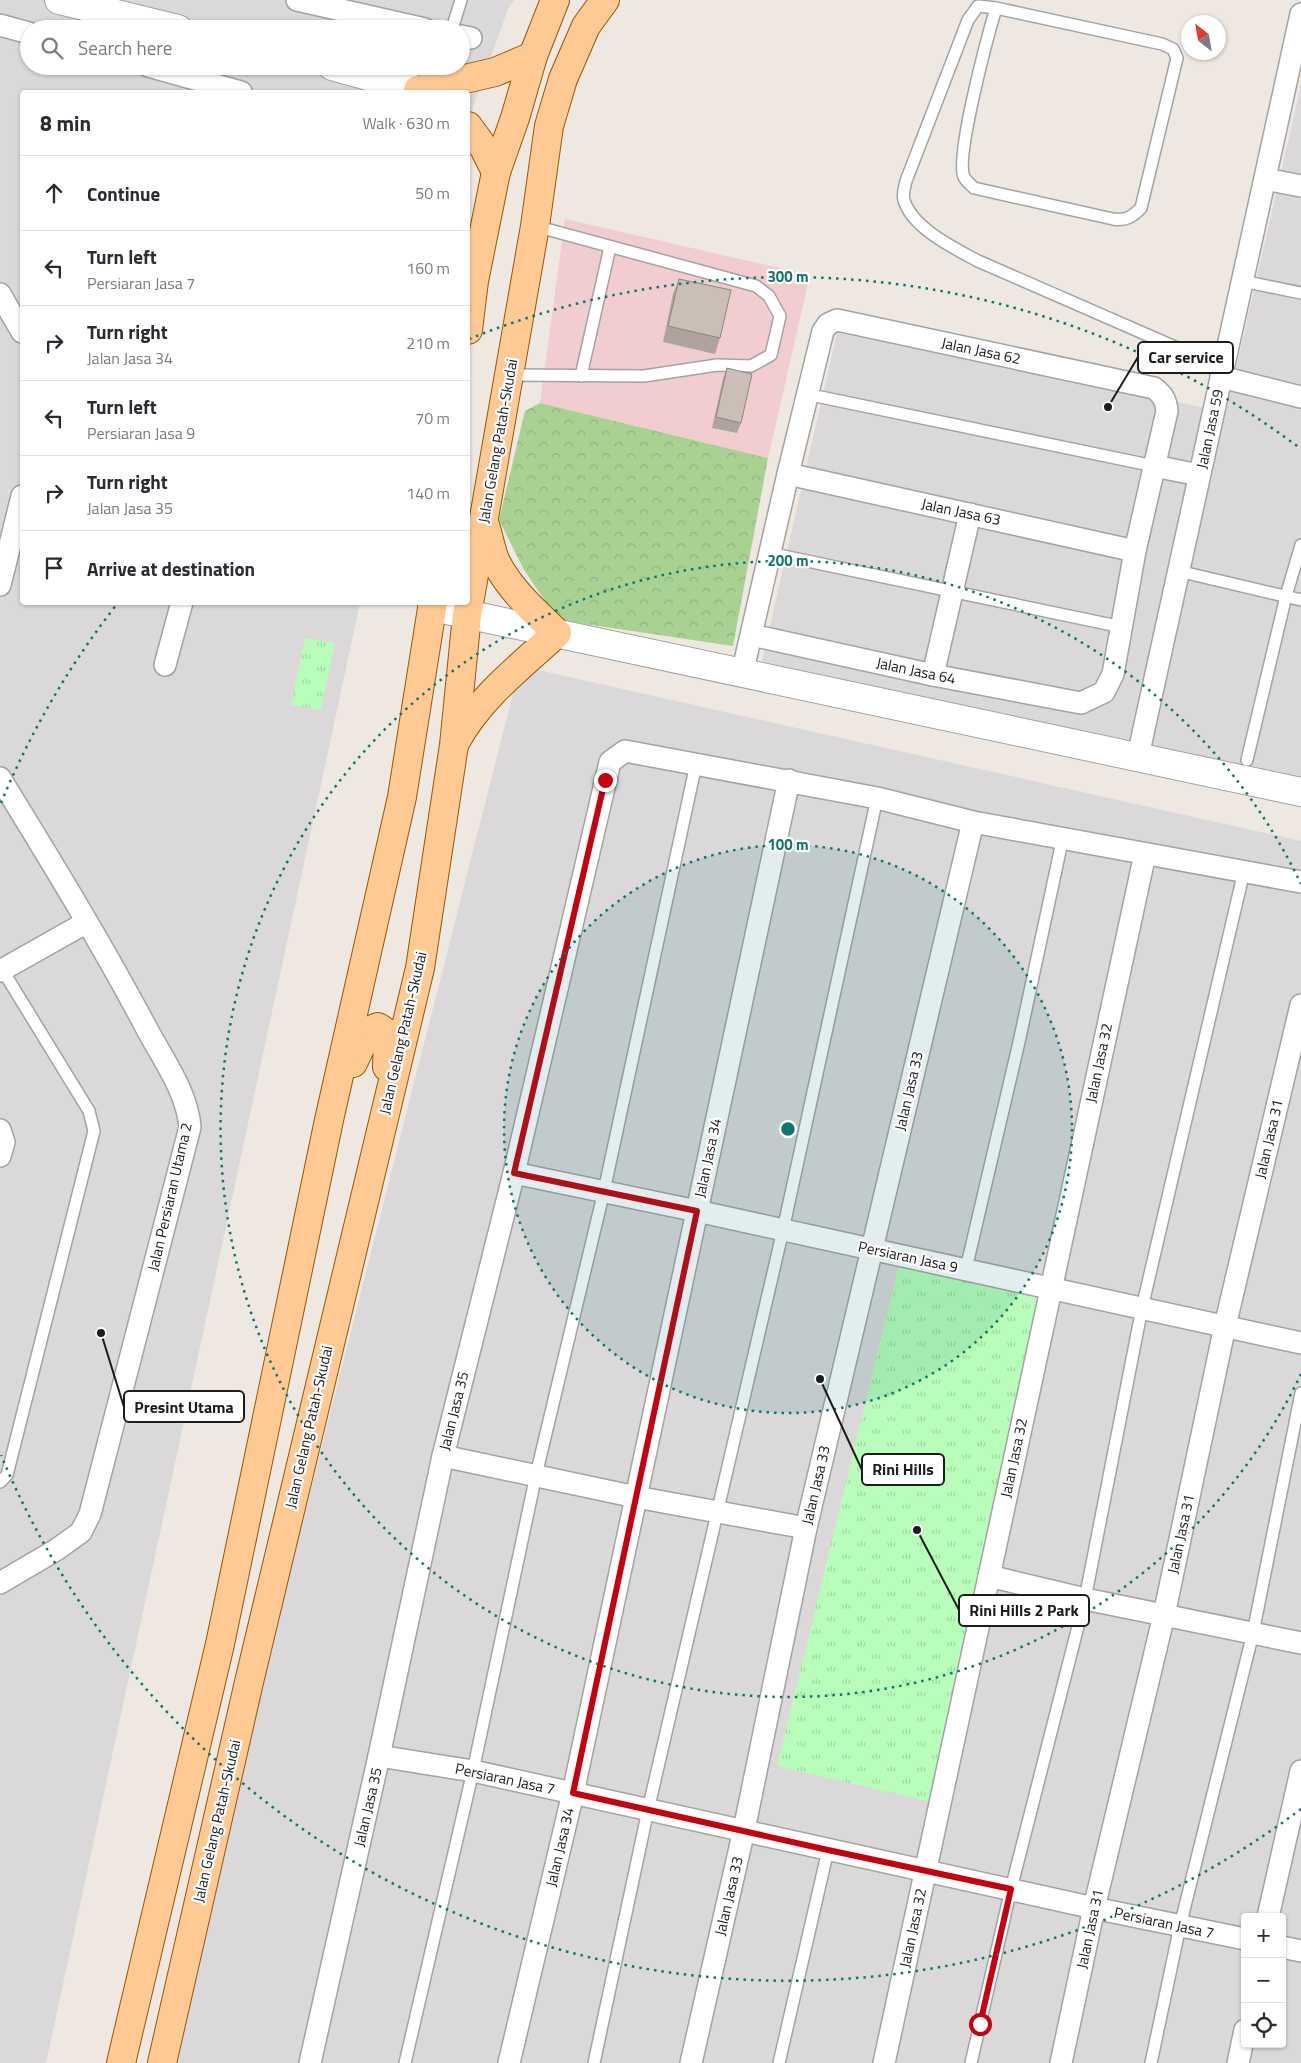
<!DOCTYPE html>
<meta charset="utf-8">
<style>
:root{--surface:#fff;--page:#f7f7f7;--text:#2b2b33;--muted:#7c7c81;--line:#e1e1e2}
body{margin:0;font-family:"Titillium Web",sans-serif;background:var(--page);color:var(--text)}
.controls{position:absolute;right:15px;bottom:15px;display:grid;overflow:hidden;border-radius:5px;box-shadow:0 1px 4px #0004}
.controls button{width:45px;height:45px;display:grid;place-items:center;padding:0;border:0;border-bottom:1px solid var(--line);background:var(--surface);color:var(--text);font:25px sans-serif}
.compass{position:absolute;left:1181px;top:15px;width:45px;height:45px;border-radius:50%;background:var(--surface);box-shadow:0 1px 4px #0004;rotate:329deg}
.stop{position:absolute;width:15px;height:15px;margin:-11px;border:4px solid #c7000e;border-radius:50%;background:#fff}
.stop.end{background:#c7000e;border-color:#fff;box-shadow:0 1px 5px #0008}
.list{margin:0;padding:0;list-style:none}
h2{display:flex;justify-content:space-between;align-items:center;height:65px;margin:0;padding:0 20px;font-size:21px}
h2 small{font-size:16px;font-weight:400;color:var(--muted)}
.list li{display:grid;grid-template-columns:32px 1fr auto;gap:15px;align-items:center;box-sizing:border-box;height:75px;padding:0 20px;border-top:1px solid var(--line)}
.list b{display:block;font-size:19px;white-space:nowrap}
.list p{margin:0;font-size:16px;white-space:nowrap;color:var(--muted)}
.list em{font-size:16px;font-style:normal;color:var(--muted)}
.icon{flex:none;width:28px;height:28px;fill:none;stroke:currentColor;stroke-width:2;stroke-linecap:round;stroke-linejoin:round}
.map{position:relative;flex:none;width:1301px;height:2063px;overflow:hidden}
.search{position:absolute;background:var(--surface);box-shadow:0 1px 4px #0004;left:20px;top:20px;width:450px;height:55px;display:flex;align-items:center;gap:12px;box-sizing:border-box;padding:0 18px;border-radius:28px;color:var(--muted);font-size:19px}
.panel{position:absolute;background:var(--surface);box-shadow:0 1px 4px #0004;left:20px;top:90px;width:450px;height:515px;border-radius:5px}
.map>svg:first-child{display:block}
</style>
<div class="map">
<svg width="1301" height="2063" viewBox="0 0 1301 2063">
<defs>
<pattern id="forest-crowns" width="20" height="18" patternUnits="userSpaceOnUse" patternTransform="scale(1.25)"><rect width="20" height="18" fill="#a9d192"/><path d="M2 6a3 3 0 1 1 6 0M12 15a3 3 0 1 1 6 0" fill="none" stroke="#91b37d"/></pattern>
<pattern id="park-tufts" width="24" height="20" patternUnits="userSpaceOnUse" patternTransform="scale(1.25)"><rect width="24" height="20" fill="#b8fdb9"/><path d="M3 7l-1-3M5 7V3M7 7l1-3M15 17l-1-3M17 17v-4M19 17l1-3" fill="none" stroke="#9ed89e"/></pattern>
</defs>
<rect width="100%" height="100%" fill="#eee8e0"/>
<g fill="#dad8d9" fill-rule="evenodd">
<path d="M0 0H514L508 9 468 121V92H22V602L360 603 46 2063H0ZM29 29H461V66H29Z"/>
<path d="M1301 85V786L761 665 837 333 1226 412Z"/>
<path d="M520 666 1301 841V2063H165ZM1245 1917H1282V2044H1245Z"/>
</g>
<path fill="#f1cdcf" d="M565 219 810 275 768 458 540 403Z"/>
<path fill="url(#forest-crowns)" d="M540 403 768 458 733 646 558 620 524 570 499 520 525 411Z"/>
<g fill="url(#park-tufts)">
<path d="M305 638 335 643 321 710 291 705Z"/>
<path d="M900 1261 1057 1294 935 1803 777 1766Z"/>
</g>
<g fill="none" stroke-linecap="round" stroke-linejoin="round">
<g stroke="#a3a3a3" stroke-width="14">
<g id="service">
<path d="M996 8C988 35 955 157 964 177 966 181 971 185 974 188L1113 219C1126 221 1132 217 1141 208L1177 58 1173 49 1162 44 996 8 978 6 968 20 906 181C905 186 902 194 904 200 912 228 954 248 978 261L1223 368"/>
<path d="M452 29 461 0"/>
<path d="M1242 281 1301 293"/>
<path d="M510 375 644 376 717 365 751 366 771 355 780 316 769 296 756 286 535 226"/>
<path d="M581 376 610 247"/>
<path d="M806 394 1154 466"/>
<path d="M769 553 1122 627"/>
<path d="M1178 571 1301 600"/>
<path d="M1247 760 1286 596 1301 545"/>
<path d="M0 966 89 1111 94 1131 7 1475 0 1482"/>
<path d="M966 1269 1019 1042 1063 837"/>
<path d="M405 2063 473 1771 536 1475 604 1191 696 764"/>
<path d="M594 2063 648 1810 783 1230 877 798"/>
<path d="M779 2063 828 1850"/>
<path d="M971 2063 1011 1889 1085 1599 1142 1308 1244 871"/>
<path d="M1151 2063 1180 1926 1253 1633 1301 1393"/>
</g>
</g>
<g stroke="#a3a3a3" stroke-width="24">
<g id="minor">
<path d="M297 0 425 29"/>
<path d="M0 25 29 33"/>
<path d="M461 36 471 38"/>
<path d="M148 66 241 92"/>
<path d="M1265 179 1301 186"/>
<path d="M0 294 22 332"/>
<path d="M1221 377 1301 397"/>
<path d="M1154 466 1199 475"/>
<path d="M788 474 1135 551"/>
<path d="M0 585 22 496"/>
<path d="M165 665 182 602"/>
<path d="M742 674 788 474 823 331 828 324 837 320 1154 388C1163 395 1166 400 1167 411L1135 551 1113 674 1104 692 1081 703 933 675 752 635"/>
<path d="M933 675 970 514"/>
<path d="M1138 756 1301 14"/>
<path d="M0 778C51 861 102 944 148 1031 164 1061 187 1092 190 1127L90 1514 81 1532 56 1550 0 1583"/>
<path d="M0 971 87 922"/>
<path d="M0 1130 4 1142 0 1156"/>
<path d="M514 1173 697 1211 1301 1343"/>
<path d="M443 1456 636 1497 806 1528"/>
<path d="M989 1576 1085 1599 1301 1643"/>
<path d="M379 1756 473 1771 1094 1908 1245 1939"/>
<path d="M1268 1917 1301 1771"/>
<path d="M1282 1947 1301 1951"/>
<path d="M310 2063 379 1756 443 1456 514 1173 610 762 625 751 877 798 973 822 1301 882"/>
<path d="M509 2063 573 1793 789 780"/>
<path d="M691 2063 744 1830 806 1528 973 822"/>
<path d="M884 2063 1145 854"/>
<path d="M1061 2063 1094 1908 1164 1615 1225 1326 1301 1005"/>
<path d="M1238 2063 1245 2030"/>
</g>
</g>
<g stroke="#a3a3a3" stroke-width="30">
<g id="tertiary">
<path d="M59 0 178 29"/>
<path d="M332 66 418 90"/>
<path d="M433 607 1301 792"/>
</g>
</g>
<g stroke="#935800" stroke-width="30">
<g id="primary">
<path d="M418 90 495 72 533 56"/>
<path d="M468 126 484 148 496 172"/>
<path d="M468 330 474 281 496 172 515 118 533 56 555 0"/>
<path d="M456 741C479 698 521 666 557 633 535 612 510 590 496 562 491 551 489 537 485 525"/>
<path d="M353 1063 368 1031 378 1027 388 1034 387 1067"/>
<path d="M121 2063 220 1644 329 1120 402 797 433 602"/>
<path d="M162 2063 249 1682 420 968 454 745 467 615 535 226 549 126 563 79 586 26 605 0"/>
</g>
</g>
<use href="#service" stroke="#fff" stroke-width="11"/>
<use href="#minor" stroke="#fff" stroke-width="21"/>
<use href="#tertiary" stroke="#fff" stroke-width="28"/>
<use href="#primary" stroke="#ffc994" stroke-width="28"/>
</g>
<g fill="#aea39d">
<path d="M679 279 720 338 715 354 663 342 673 294Z"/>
<path d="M727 368 741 423 737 433 712 428 723 379Z"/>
</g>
<g fill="#cabeb6" stroke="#8d857f">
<path d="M679 279 731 290 720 338 668 326Z"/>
<path d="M727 368 752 374 741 423 716 417Z"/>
</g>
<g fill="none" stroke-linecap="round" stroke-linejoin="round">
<path stroke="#c7000e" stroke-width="6" d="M605 780 514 1173 697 1211 573 1793 828 1850 1011 1889 980 2024"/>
</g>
<circle cx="788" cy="1129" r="284" fill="#0f766e" fill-opacity=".12"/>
<g fill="none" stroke="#0f766e" stroke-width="2.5" stroke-dasharray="2.5 5">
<circle cx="788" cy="1129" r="284"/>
<path d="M1301 1374A568 568 0 1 1 1301 884"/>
<path d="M1301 1809A852 852 0 0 1 1 1455M1 803A852 852 0 0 1 117 604M469 339A852 852 0 0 1 1301 449"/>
</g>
<g text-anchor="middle" stroke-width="4.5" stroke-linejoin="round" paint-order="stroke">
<g font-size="15" fill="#1c1c1c" stroke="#fff">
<text transform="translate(981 351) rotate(12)" y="5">Jalan Jasa 62</text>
<text transform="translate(1210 429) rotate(-78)" y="5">Jalan Jasa 59</text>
<text transform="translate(498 441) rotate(-80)" y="5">Jalan Gelang Patah-Skudai</text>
<text transform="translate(961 512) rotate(12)" y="5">Jalan Jasa 63</text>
<text transform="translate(916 671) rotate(12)" y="5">Jalan Jasa 64</text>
<text transform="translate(403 1033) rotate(-77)" y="5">Jalan Gelang Patah-Skudai</text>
<text transform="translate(1099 1063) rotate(-78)" y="5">Jalan Jasa 32</text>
<text transform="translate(909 1091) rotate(-77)" y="5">Jalan Jasa 33</text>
<text transform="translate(1269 1139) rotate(-77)" y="5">Jalan Jasa 31</text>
<text transform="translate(708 1158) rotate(-78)" y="5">Jalan Jasa 34</text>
<text transform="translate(170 1197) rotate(-77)" y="5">Jalan Persiaran Utama 2</text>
<text transform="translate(908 1257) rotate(12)" y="5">Persiaran Jasa 9</text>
<text transform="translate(454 1411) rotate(-76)" y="5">Jalan Jasa 35</text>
<text transform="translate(309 1427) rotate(-77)" y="5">Jalan Gelang Patah-Skudai</text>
<text transform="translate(1014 1458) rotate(-78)" y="5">Jalan Jasa 32</text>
<text transform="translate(816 1485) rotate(-77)" y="5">Jalan Jasa 33</text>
<text transform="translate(1181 1534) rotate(-78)" y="5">Jalan Jasa 31</text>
<text transform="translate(505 1779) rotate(12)" y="5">Persiaran Jasa 7</text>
<text transform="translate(368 1807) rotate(-77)" y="5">Jalan Jasa 35</text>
<text transform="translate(217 1821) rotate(-77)" y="5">Jalan Gelang Patah-Skudai</text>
<text transform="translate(560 1847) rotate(-77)" y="5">Jalan Jasa 34</text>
<text transform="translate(729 1896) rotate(-77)" y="5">Jalan Jasa 33</text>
<text transform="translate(1164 1923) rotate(12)" y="5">Persiaran Jasa 7</text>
<text transform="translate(913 1928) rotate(-78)" y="5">Jalan Jasa 32</text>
<text transform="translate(1090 1929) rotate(-78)" y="5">Jalan Jasa 31</text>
</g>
</g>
<circle cx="788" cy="1129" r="8" fill="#0f766e" stroke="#fff" stroke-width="2.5"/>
<g font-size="15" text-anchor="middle" font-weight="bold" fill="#0f766e" stroke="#fff" stroke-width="4.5" stroke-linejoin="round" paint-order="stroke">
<text x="788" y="282">300 m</text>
<text x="788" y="566">200 m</text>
<text x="788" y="850">100 m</text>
</g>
<path fill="none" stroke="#1c1c1c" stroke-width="2" d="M1108 407L1138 357M101 1333L124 1407M820 1379L862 1470M917 1530L959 1610"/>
<g fill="#1c1c1c" stroke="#fff" stroke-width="2">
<circle cx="1108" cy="407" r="5"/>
<circle cx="101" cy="1333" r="5"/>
<circle cx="820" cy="1379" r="5"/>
<circle cx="917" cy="1530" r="5"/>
</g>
<g fill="#fff" stroke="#1c1c1c" stroke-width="2">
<rect x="1138" y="342" width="95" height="31" rx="5"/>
<rect x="124" y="1391" width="120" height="31" rx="5"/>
<rect x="862" y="1454" width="82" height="31" rx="5"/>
<rect x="959" y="1595" width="130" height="31" rx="5"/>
</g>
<g font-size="16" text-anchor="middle" font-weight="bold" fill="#1c1c1c">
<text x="1186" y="363">Car service</text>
<text x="184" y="1413">Presint Utama</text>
<text x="903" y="1475">Rini Hills</text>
<text x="1024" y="1616">Rini Hills 2 Park</text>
</g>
</svg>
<div class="controls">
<button>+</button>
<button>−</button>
<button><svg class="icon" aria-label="locate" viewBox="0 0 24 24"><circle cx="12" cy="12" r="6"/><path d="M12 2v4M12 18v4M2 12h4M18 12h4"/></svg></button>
</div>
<svg class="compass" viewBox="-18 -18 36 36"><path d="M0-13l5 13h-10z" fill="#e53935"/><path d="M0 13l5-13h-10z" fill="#7c7c81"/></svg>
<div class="stop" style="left:980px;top:2024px"></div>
<div class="stop end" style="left:605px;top:780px"></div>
<div class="search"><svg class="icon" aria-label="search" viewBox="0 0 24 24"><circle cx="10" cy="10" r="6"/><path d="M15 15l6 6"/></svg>Search here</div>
<section class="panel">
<h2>8 min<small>Walk · 630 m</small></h2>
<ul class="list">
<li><svg class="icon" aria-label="ahead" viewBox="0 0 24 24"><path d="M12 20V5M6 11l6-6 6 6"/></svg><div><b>Continue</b></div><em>50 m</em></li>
<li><svg class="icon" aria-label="left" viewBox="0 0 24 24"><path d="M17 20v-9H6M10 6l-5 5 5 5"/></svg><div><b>Turn left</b><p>Persiaran Jasa 7</p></div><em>160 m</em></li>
<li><svg class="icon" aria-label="right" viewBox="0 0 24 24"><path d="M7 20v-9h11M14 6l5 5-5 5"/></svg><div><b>Turn right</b><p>Jalan Jasa 34</p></div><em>210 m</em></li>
<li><svg class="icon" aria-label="left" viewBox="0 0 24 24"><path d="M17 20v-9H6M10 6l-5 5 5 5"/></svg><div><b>Turn left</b><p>Persiaran Jasa 9</p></div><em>70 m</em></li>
<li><svg class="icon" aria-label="right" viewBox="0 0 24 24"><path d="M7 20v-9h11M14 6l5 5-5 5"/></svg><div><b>Turn right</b><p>Jalan Jasa 35</p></div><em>140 m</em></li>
<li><svg class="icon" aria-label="arrive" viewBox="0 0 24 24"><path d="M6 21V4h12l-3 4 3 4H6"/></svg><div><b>Arrive at destination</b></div></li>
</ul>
</section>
</div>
